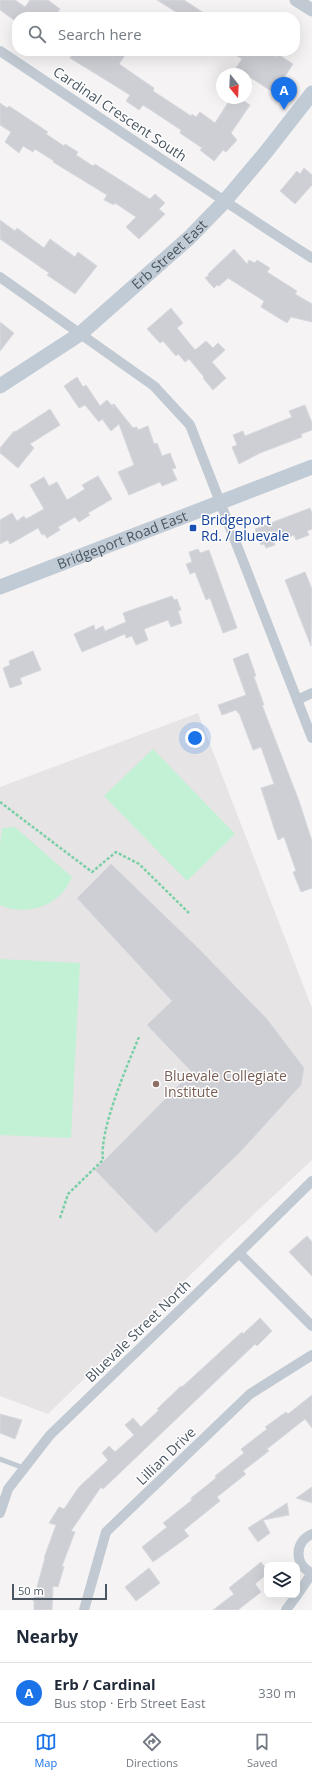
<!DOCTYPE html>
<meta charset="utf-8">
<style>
:root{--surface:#fff;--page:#f2f2f3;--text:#1f2937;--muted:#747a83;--line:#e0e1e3;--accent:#1a73e8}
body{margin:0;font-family:"Open Sans",sans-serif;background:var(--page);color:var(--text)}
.controls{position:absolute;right:12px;bottom:12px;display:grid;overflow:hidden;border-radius:8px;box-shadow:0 4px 16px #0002}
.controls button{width:36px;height:36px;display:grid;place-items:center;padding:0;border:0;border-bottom:1px solid var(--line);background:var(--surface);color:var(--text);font:20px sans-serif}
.compass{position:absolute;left:216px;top:68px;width:36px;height:36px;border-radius:50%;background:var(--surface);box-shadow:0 4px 16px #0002;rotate:162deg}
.scale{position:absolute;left:12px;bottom:10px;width:95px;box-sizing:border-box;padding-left:4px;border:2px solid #4a5661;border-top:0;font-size:11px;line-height:14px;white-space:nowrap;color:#4a5661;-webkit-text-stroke:3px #fff;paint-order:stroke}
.you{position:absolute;left:195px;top:738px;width:14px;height:14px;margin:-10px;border:3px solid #fff;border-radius:50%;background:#1a73e8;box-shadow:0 0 0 6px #1a73e833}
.badge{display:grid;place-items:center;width:26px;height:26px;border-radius:50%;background:var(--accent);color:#fff;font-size:13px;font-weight:700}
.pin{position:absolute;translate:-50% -33px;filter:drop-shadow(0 1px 2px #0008)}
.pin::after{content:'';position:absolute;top:21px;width:14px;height:12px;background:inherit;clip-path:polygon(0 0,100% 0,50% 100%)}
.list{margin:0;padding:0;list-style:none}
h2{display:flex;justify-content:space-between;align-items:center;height:52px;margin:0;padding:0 16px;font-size:17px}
h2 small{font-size:13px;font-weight:400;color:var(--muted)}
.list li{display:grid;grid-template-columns:26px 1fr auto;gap:12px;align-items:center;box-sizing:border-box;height:60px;padding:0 16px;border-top:1px solid var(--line)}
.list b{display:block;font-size:15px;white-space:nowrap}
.list p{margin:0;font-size:13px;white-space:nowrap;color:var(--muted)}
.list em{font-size:13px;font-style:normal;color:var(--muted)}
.icon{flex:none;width:22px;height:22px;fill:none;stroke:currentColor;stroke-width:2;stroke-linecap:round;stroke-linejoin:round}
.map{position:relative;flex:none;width:312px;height:1610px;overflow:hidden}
.search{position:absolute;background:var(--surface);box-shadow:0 4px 16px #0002;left:12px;right:12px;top:12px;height:44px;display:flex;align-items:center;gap:10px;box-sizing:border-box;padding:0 14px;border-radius:16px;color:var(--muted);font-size:15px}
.sheet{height:112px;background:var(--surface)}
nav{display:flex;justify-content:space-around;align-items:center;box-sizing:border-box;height:56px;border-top:1px solid var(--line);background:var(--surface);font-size:11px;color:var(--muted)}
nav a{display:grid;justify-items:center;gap:2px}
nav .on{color:var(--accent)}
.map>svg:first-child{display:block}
</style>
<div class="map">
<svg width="312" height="1610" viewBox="0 0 312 1610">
<rect width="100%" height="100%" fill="#f5f3f3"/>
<path fill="#e6e4e5" d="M198 713 312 1008V1160L225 1241 48 1414 0 1396V787Z"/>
<g fill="#c3f1d5">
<path d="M153 749 235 834 187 881 104 796Z"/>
<path d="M15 827 72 877C70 881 67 887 64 891 49 909 22 915 0 905V845L2 828Z"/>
<path d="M0 959 80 963 71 1138 0 1135Z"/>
</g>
<g fill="#cdcfd5" stroke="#d7d9de">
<path d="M0 0H15L25 7 30 0H48L60 9 54 17H17V22L0 10Z"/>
<path d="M157 0H184L210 17H184Z"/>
<path d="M75 51H120L125 55 119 64 154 88 153 91 191 116 192 114 196 117 200 112 215 123 231 98H239L250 105 231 133 237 140 226 152 223 150 214 161 200 150 202 148 180 133 181 130 143 105 139 110 126 101 130 95 70 58Z"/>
<path d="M229 51H267L277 57 279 55 293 64 274 93 236 68 242 59Z"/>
<path d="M0 103 7 108 9 106 48 132 46 134 64 146 65 144 78 152 76 155 93 166 95 164 150 199 155 194 165 203 159 209 165 214 139 239 126 227 136 217 115 203 114 205 104 200 107 195 53 162 54 161 35 149 33 152 23 146 19 153 5 142 11 132 0 125Z"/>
<path d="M304 168 312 175V185L295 204 280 191 297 171 300 174Z"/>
<path d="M0 220 15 231 17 228 44 248 50 239 75 257 78 252 97 266 75 294 47 275 49 273 0 239Z"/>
<path d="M234 249 247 264 249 260 255 263 257 260 270 268 267 272 297 291 295 294 312 304V322L291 317 287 323 261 307 264 301 228 278 219 286 217 285 214 288 205 278 209 275 208 274Z"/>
<path d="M171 308 183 323 177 328 195 350 206 341 213 348 218 343 225 350 212 362 226 378 213 390 203 378 204 377 189 359 185 362 178 354 176 356 163 341 160 343 147 329Z"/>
<path d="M0 322 14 333 0 351Z"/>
<path d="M77 377 83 387 86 385 100 406 107 400 114 408 112 405 114 404 133 428 137 427 138 430 148 426 154 444 157 443 162 456 170 453 176 468 172 469 177 480 162 486 160 482 129 495 118 472 134 465 119 424 111 431 102 419 99 422 85 405 79 408 64 386Z"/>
<path d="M305 405 312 423V430L301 434 302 437 260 453 239 464 232 447 237 445 233 435 243 431 245 436 292 417 289 411Z"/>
<path d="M50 409 60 425 30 444 34 448 18 468 0 453V448L14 431 15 432Z"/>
<path d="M98 476 112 499 88 513 90 515 79 522 75 517 58 527 60 530 47 538 44 534 42 535 38 528 10 544 8 540 0 544V520L12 513 17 521 24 516 26 519 44 509 30 485 44 477 49 486 57 482 67 500 85 489 82 485Z"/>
<path d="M310 508 312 513V529L307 531 309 535 296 540 294 535 274 543 275 545 266 548 264 544 261 545 255 529Z"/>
<path d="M198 549 200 553 209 550 237 628 223 633 210 598 206 600 195 572 190 574 186 564 192 562 189 552Z"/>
<path d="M305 572 312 589 311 646 285 580Z"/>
<path d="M172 596 174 600 177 599 181 610 178 611 182 623 171 627 168 620 144 629 148 640 136 645 132 636 126 638 125 634 82 652 74 634 94 625 95 630 103 626 105 631 126 622 123 613Z"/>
<path d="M33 651 41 670 20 678 22 684 10 688 3 668 10 665 9 661Z"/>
<path d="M248 653 256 676 254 677 264 705H262L299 801 312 841V888L301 892 293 872 296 871 284 837 278 840 261 788 274 784 261 747 253 750 239 713H238L236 710 222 715 218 705 246 695 233 659Z"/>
<path d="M111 864 200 950 267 1019 304 1068 301 1085 241 1151 156 1233 95 1170 192 1072 147 1025 172 1001 77 898Z"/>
<path d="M307 1236 312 1242V1276L289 1252Z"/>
<path d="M260 1318 272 1331 257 1346 255 1344 103 1489 101 1487 71 1531 75 1532 62 1566 64 1567 58 1587 53 1586 52 1610H34V1601H33L45 1558H44L56 1525 49 1523 59 1507 64 1509 79 1487 108 1460 102 1453 109 1446 115 1452 134 1435 125 1425 133 1418 141 1427 159 1410 157 1409 181 1386 182 1387 242 1332 243 1334Z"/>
<path d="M312 1395V1428L305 1419 267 1449 269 1451 243 1471 246 1474 217 1497 220 1501 184 1530 189 1536 153 1562 142 1547 167 1527 163 1523 192 1500 191 1498 216 1478 215 1476 244 1453 241 1449 267 1429 265 1427 286 1412 288 1414Z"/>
<path d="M0 1414 22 1420 15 1439 0 1433Z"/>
<path d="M312 1487V1503L296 1498Z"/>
<path d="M287 1503 289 1515 263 1520 270 1533 258 1542 248 1528Z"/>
<path d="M261 1562 267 1570V1574L255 1584 261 1592 238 1610H213L234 1594 229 1588Z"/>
<path d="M149 1568 160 1583 136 1601 125 1587Z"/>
</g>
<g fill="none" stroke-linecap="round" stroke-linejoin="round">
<g stroke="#7ad0a6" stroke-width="2.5" stroke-dasharray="3 2" stroke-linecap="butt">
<path d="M0 802 92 872 116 852 139 864 189 913"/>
<path d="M60 1218 68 1194 103 1160C99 1130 127 1066 139 1037"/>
</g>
<path stroke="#c1cad2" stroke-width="5" d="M0 1459 24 1468"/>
<g stroke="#c1cad2" stroke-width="10">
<path d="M0 51C104 120 207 191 312 258"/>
<path d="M0 277 154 386 190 425 312 738"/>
<path d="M297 700 312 693"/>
<path d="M239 1253 312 1326"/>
<path d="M0 1513 8 1489 50 1435 239 1253 312 1181"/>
<path d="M312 1534C294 1542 294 1565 312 1573"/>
<path d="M297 1595 312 1573"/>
<path d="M84 1610 106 1532 250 1394 312 1355"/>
<path d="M286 1610 297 1595"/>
</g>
<path stroke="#c1cad2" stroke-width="13" d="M296 0 312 10"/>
<g stroke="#c1cbd6" stroke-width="15">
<path id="s1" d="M0 386 80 334 189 238 224 202 266 152 312 93"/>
<path id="s2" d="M0 587 312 467"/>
</g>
</g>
<rect fill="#1a4fb4" stroke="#fff" stroke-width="1.5" x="189" y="524" width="8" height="8" rx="2"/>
<circle fill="#8d6e63" stroke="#fff" stroke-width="1.5" cx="156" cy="1084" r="4"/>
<g text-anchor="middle" stroke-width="3" stroke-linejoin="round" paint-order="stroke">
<g font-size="14" fill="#4a5661" stroke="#fff">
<text transform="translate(120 114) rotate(34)" y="5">Cardinal Crescent South</text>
<text dy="5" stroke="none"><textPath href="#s1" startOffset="215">Erb Street East</textPath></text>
<text dy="5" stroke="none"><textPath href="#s2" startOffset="131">Bridgeport Road East</textPath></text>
<text transform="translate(138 1331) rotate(-44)" y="5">Bluevale Street North</text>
<text transform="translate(166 1456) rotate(-44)" y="5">Lillian Drive</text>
</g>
<g font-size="14" fill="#164399" stroke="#fff" text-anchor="start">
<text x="201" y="525">Bridgeport<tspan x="201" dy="16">Rd. / Bluevale</tspan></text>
</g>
<g font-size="14" fill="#785e54" stroke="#fff" text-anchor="start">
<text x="164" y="1081">Bluevale Collegiate<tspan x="164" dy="16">Institute</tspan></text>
</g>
</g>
</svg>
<div class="controls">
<button><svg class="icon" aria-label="layers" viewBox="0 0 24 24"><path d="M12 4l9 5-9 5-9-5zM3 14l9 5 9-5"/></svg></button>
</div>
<svg class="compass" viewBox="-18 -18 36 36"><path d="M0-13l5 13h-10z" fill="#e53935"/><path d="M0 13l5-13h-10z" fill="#747a83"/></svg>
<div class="scale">50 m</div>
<div class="you"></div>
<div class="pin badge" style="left:284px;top:110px">A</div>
<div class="search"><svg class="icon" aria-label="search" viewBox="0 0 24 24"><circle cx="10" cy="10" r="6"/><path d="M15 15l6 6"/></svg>Search here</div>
</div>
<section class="sheet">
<h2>Nearby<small></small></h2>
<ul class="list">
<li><span class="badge">A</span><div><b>Erb / Cardinal</b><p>Bus stop · Erb Street East</p></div><em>330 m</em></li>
</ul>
</section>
<nav>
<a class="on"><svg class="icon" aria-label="map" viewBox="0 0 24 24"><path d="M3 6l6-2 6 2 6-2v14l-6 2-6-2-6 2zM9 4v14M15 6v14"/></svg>Map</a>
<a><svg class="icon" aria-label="directions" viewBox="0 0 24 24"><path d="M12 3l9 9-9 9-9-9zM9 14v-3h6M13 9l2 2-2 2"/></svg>Directions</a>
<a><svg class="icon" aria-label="saved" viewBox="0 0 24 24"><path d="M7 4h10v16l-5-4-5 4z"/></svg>Saved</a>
</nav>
